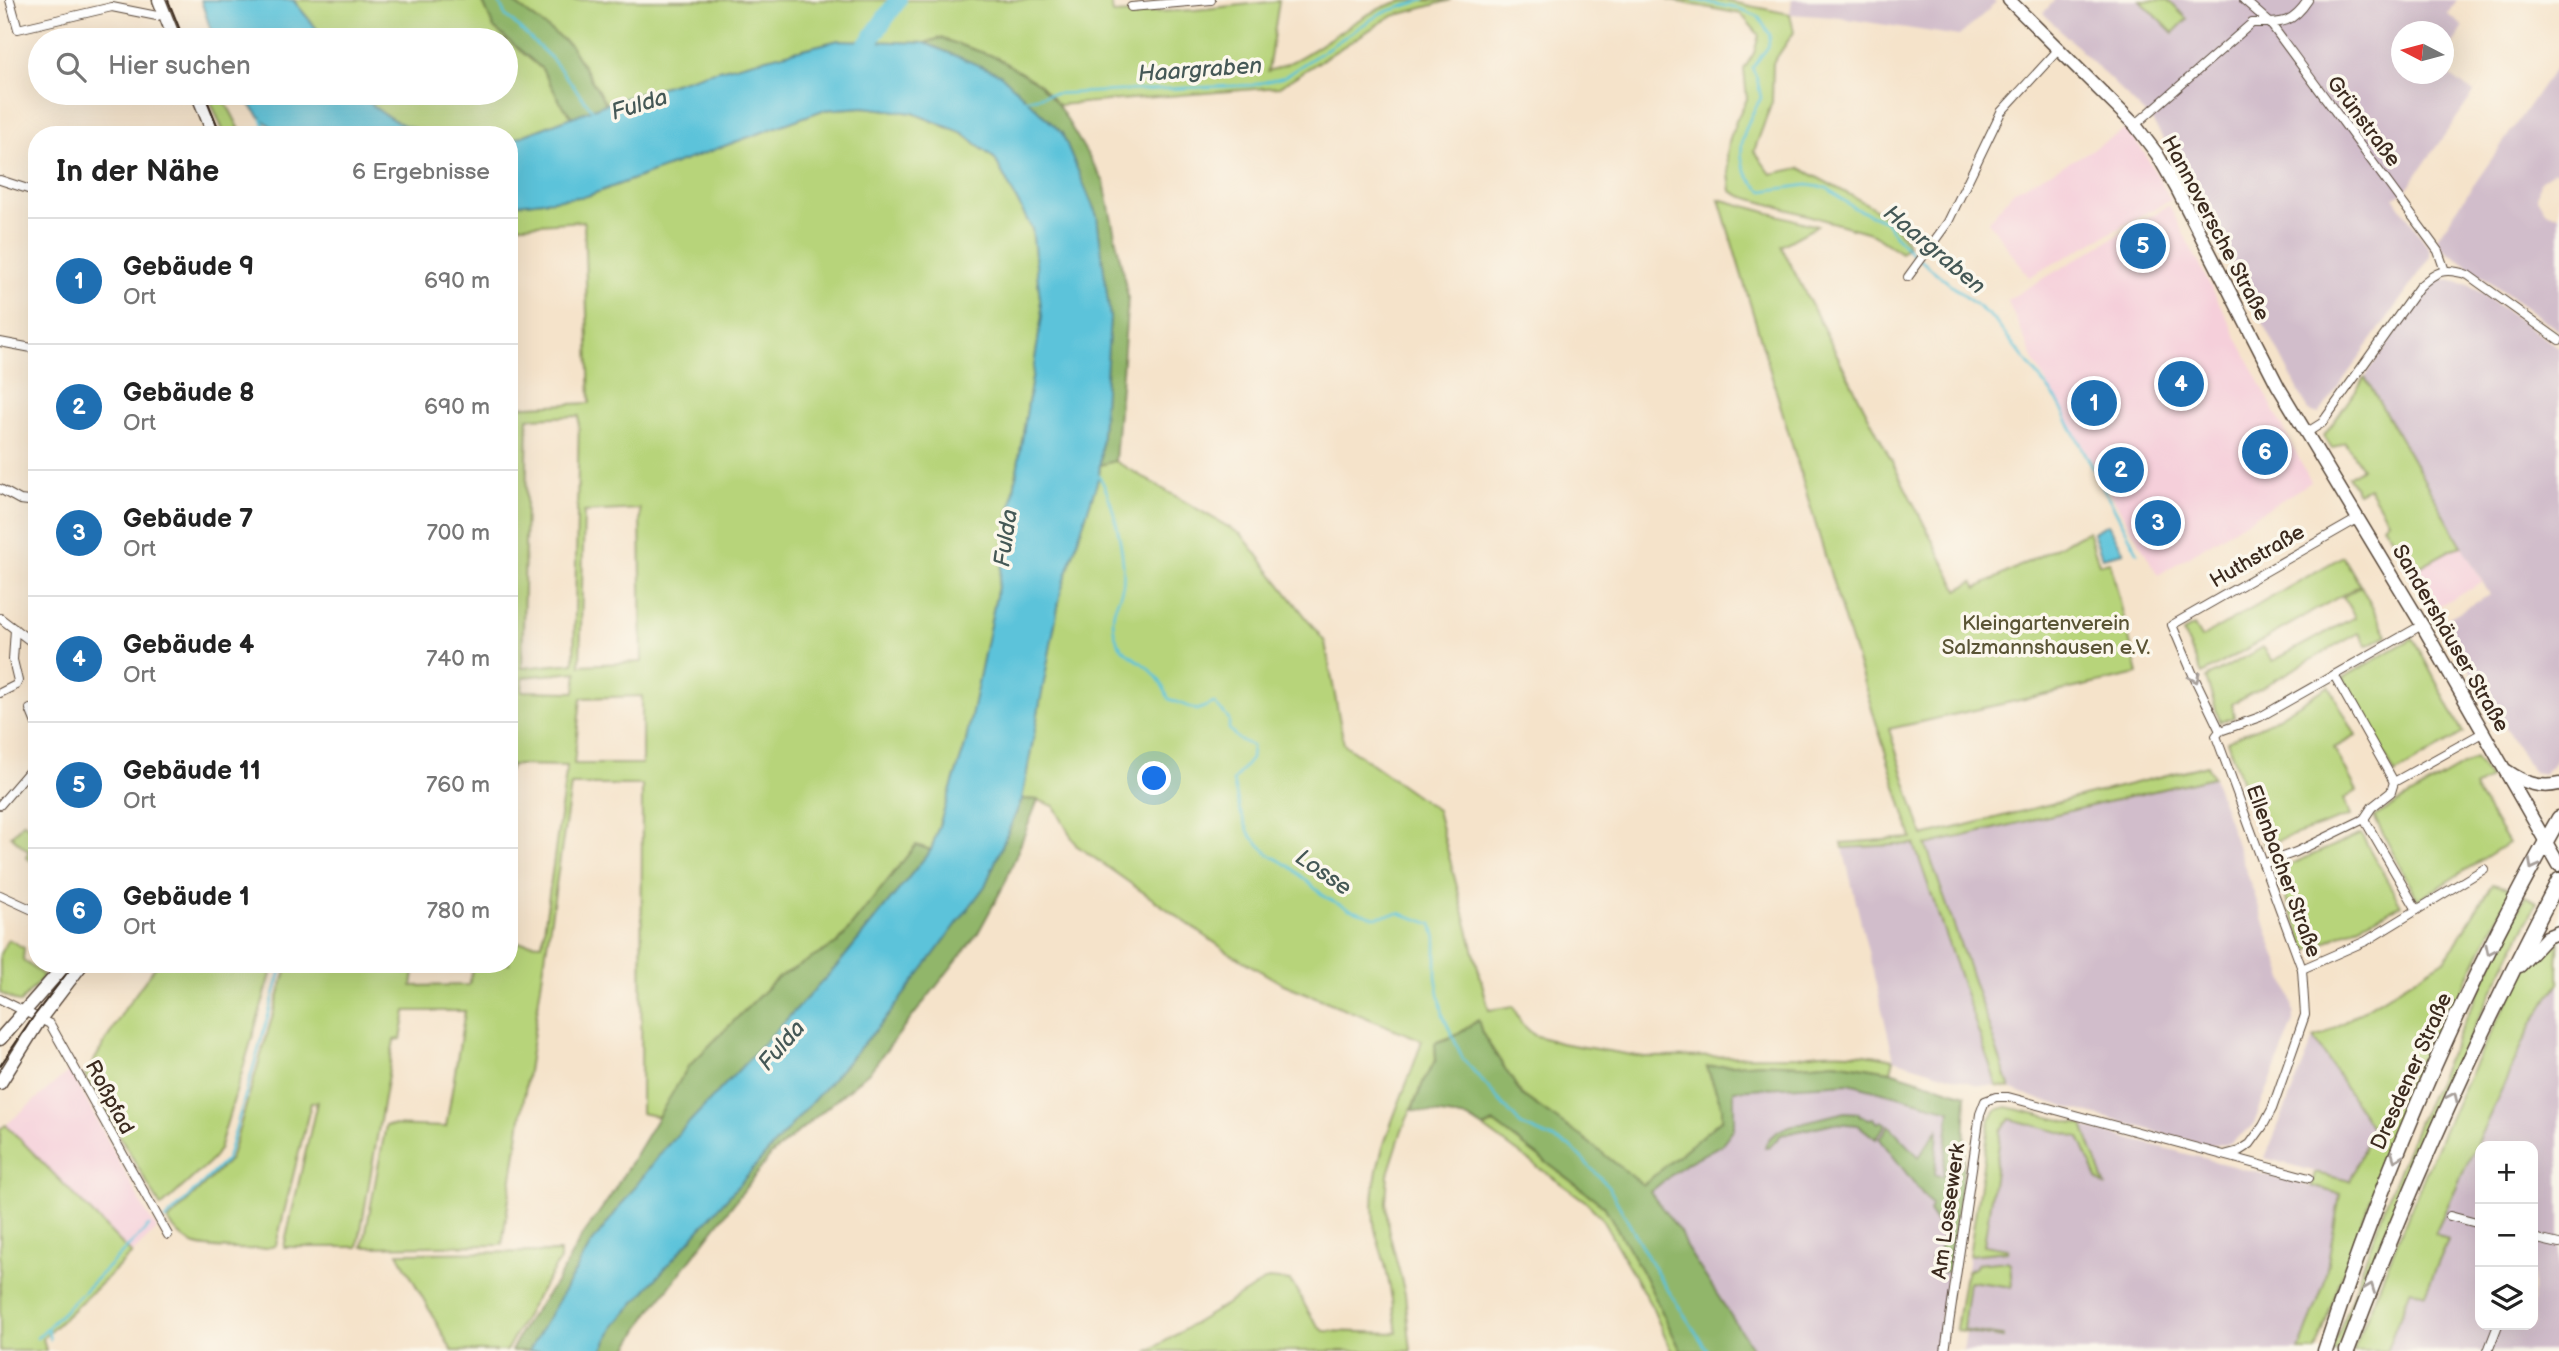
<!DOCTYPE html>
<html lang="de">
<meta charset="utf-8">
<style>
:root{--surface:#fff;--page:#f2f2f2;--text:#222;--muted:#767676;--line:#e0e0e0;--accent:#1f6fb2}
body{margin:0;font-family:"Balsamiq Sans",sans-serif;background:var(--page);color:var(--text)}
.controls{position:absolute;right:21px;bottom:21px;display:grid;overflow:hidden;border-radius:14px;box-shadow:0 7px 28px #0002}
.controls button{width:63px;height:63px;display:grid;place-items:center;padding:0;border:0;border-bottom:2px solid var(--line);background:var(--surface);color:var(--text);font:35px sans-serif}
.compass{position:absolute;left:2391px;top:21px;width:63px;height:63px;border-radius:50%;background:var(--surface);box-shadow:0 7px 28px #0002;rotate:276deg}
.you{position:absolute;left:1155px;top:779px;width:24px;height:24px;margin:-18px;border:5px solid #fff;border-radius:50%;background:#1a73e8;box-shadow:0 0 0 10px #1a73e833}
.badge{display:grid;place-items:center;width:46px;height:46px;border-radius:50%;background:var(--accent);color:#fff;font-size:23px;font-weight:700}
.pin{position:absolute;translate:-50% -50%;border:4px solid #fff;box-shadow:0 2px 7px #0006}
.list{margin:0;padding:0;list-style:none}
h2{display:flex;justify-content:space-between;align-items:center;height:91px;margin:0;padding:0 28px;font-size:30px}
h2 small{font-size:23px;font-weight:400;color:var(--muted)}
.list li{display:grid;grid-template-columns:46px 1fr auto;gap:21px;align-items:center;box-sizing:border-box;height:126px;padding:0 28px;border-top:2px solid var(--line)}
.list b{display:block;font-size:26px;white-space:nowrap}
.list p{margin:0;font-size:23px;white-space:nowrap;color:var(--muted)}
.list em{font-size:23px;font-style:normal;color:var(--muted)}
.icon{flex:none;width:38px;height:38px;fill:none;stroke:currentColor;stroke-width:2;stroke-linecap:round;stroke-linejoin:round}
.map{position:relative;flex:none;width:2559px;height:1351px;overflow:hidden}
.search{position:absolute;background:var(--surface);box-shadow:0 7px 28px #0002;left:28px;top:28px;width:490px;height:77px;display:flex;align-items:center;gap:18px;box-sizing:border-box;padding:0 24px;border-radius:38px;color:var(--muted);font-size:26px}
.panel{position:absolute;background:var(--surface);box-shadow:0 7px 28px #0002;left:28px;top:126px;width:490px;height:847px;border-radius:28px}
.map>svg:first-child{display:block}
</style>
<div class="map">
<svg width="2559" height="1351" viewBox="0 0 2559 1351">
<rect width="100%" height="100%" fill="#fbf7ec"/>
<filter id="ink" filterUnits="userSpaceOnUse"><feTurbulence type="fractalNoise" baseFrequency=".0143" numOctaves="2"/><feDisplacementMap in="SourceGraphic" scale="14" xChannelSelector="R" yChannelSelector="G"/><feConvolveMatrix kernelMatrix="1 2 1 2 8 2 1 2 1" color-interpolation-filters="sRGB"/></filter>
<filter id="wash" filterUnits="userSpaceOnUse"><feTurbulence type="fractalNoise" baseFrequency=".00686" numOctaves="4" result="noise"/><feDisplacementMap in="SourceGraphic" scale="28" xChannelSelector="R" yChannelSelector="G"/><feGaussianBlur stdDeviation="1.57" result="paint"/><feColorMatrix in="noise" values="0 0 0 0 0 0 0 0 0 0 0 0 0 0 0 0 0 1.4 0 .05"/><feComposite in="paint" operator="in"/></filter>
<g filter="url(#wash)">
<rect width="100%" height="100%" fill="#f5e3ca"/>
<g fill="#f5cfda">
<path d="M2126 129 2144 152 2171 200 2029 277 1988 221 2015 190 2081 156Z"/>
<path d="M2169 205 2311 482 2158 575 2036 365 2007 300Z"/>
<path d="M2462 546 2482 582 2435 609 2414 570 2452 549Z"/>
<path d="M70 1070 147 1214 157 1229 132 1254 6 1125Z"/>
</g>
<g fill="#d1bdcb" fill-rule="evenodd">
<path d="M1792 0H1993L1996 3 1959 36 1834 17 1790 14Z"/>
<path d="M2055 0H2457L2447 14 2464 27 2444 57V32H2402V74H2444V71L2474 93 2403 194 2394 197 2430 250V258L2319 414 2309 411 2186 174 2152 121 2043 13Z"/>
<path d="M2559 62V172L2554 171 2540 181 2537 198 2545 211 2559 215V331L2443 248 2437 238Z"/>
<path d="M2443 279 2469 285 2559 348V755L2544 774 2534 772 2527 763 2466 663 2444 620 2490 595 2365 377 2423 293 2433 283Z"/>
<path d="M2213 777 2292 1001 2294 1021 2253 1126 2230 1143 2206 1145 2038 1099 2010 1088 1925 844Z"/>
<path d="M1914 844 1997 1086 1978 1085 1894 1059 1843 848Z"/>
<path d="M2559 982V1351H2386L2435 1234 2533 1022ZM2480 1146H2533V1325H2480Z"/>
<path d="M2314 1038 2372 1129 2350 1181 2265 1158Z"/>
<path d="M1707 1067 1890 1071 1966 1095 1963 1175 1936 1351H1754L1686 1247 1680 1232 1650 1192Z"/>
<path d="M2007 1107 2340 1194 2324 1283 2299 1351H1963L1966 1332 1958 1331 1988 1125 1996 1110Z"/>
</g>
<g fill="#b7d47a" stroke="#797f4c" stroke-width="2" fill-rule="evenodd">
<path d="M293 0H482L494 28 542 69 561 103 572 117 509 141V135C453 135 400 142 361 93H506V40H326Z"/>
<path d="M513 0H1111L1113 14 1194 10 1279 1 1268 71C1317 57 1352 13 1402 1 1417 0 1435 0 1451 0L1390 17 1279 87 1058 105 1039 84 940 38 925 43 839 40 707 73 606 104 570 45 514 3Z"/>
<path d="M1668 0H1721L1790 14 1794 32 1773 63 1772 102 1754 151 1771 174 1800 168 1869 205 1893 222 1908 245 1901 253 1873 234 1741 196 1731 191 1727 154 1730 138 1736 121 1747 99 1744 69 1754 53 1759 35 1741 14Z"/>
<path d="M2140 0H2168L2187 19 2173 33Z"/>
<path d="M215 94C228 101 235 121 242 134L249 131 251 135H225L210 100Z"/>
<path d="M864 107 913 113 963 134 995 159 1032 229 1042 316 1000 577 965 746 931 850 916 845 838 943 776 979 688 1067 660 1117 641 1113 642 785H571L502 1245 363 1247 386 1125 446 1127 465 1011H406L401 1039 394 1040 358 1247H284L317 1102 311 1103 276 1245C265 1252 205 1249 193 1244 182 1239 175 1230 168 1221L230 1159 288 964H415L412 986 469 985 473 964H509V942L542 944 567 766 511 765 509 772V704L514 703 516 669H509V407L590 403 584 221 509 226V205L587 196 823 110ZM579 416 574 663 522 668 528 418ZM640 509 642 662 580 665 584 512ZM577 672 575 692 522 691 523 677ZM642 696V764H574L581 698Z"/>
<path d="M1719 199 1817 226 1781 246 1958 590 1973 582 1977 588 2088 531 2099 564 2110 562 2138 674 1889 729 1923 836 2207 765 2213 777 1926 845 2010 1088 1997 1086 1914 844 1843 848 1842 843 1912 838 1840 606Z"/>
<path d="M2365 377 2462 546 2452 549 2414 570 2383 525 2388 520 2369 488 2358 493 2348 477 2362 468 2345 442 2332 449 2324 436Z"/>
<path d="M1115 461 1242 535 1325 642 1344 744 1437 810 1489 1010 1513 1006 1521 1023 1534 1035 1560 1043 1644 1057 1799 1056C1831 1050 1862 1052 1894 1059L1891 1071 1835 1062 1801 1065 1760 1063 1707 1068 1722 1107V1119L1643 1185 1583 1138 1522 1095 1482 1033 1478 1020 1457 1035 1435 1043 1436 1060 1425 1078 1402 1130 1388 1174 1386 1202 1388 1228 1405 1294 1411 1351H1149L1268 1279 1290 1281C1303 1297 1308 1318 1324 1331L1397 1333C1394 1311 1391 1290 1386 1269 1383 1253 1375 1237 1374 1222 1367 1158 1405 1099 1422 1040L1281 983 1228 952 1076 845 1054 806 1038 800 1022 799 1061 591 1099 476 1100 465Z"/>
<path d="M2343 556 2360 585 2202 674 2183 632 2194 626 2201 638Z"/>
<path d="M2361 586 2387 635 2367 646 2359 633 2232 704 2234 717 2220 722 2206 678 2263 647 2273 661 2355 617 2343 597Z"/>
<path d="M2413 638 2463 733 2395 774 2343 678Z"/>
<path d="M2329 686 2356 736 2334 748 2357 791 2344 799 2350 816 2264 845 2227 741 2273 720Z"/>
<path d="M2475 758 2490 778 2474 788 2508 843 2418 900 2374 817Z"/>
<path d="M24 822 31 829 37 823V865L26 857 29 852 11 836Z"/>
<path d="M2361 834 2401 905 2307 951 2275 871Z"/>
<path d="M2492 884 2512 889C2436 1038 2368 1191 2316 1351H2299L2324 1284 2340 1194 2311 1186 2315 1173 2350 1181 2372 1129 2314 1038 2323 1035 2446 959Z"/>
<path d="M2525 896 2537 902 2471 1034 2378 1249 2338 1351H2332L2384 1208 2419 1121 2465 1020Z"/>
<path d="M2559 937 2557 963 2559 968V982L2533 1022 2435 1233 2448 1240 2425 1294 2411 1289 2386 1351H2353C2401 1234 2445 1114 2507 1003 2521 979 2533 950 2559 937Z"/>
<path d="M8 939 24 948 23 960 44 976 20 1003 0 993V954Z"/>
<path d="M157 964H274L219 1149 212 1160 161 1207 85 1076 124 1010Z"/>
<path d="M2007 1107 2083 1125 2106 1187 2097 1179 2079 1137 2010 1119 2001 1130 1984 1245 2008 1249 2007 1251 1969 1255 1990 1119 1996 1110Z"/>
<path d="M1494 1123 1604 1206 1645 1277 1681 1351H1671L1652 1307 1600 1216 1585 1201 1484 1128Z"/>
<path d="M6 1125 132 1254 43 1338 46 1351H0V1129Z"/>
<path d="M560 1252V1260L531 1306 506 1351H452L398 1253Z"/>
<path d="M2007 1261 2010 1263 2012 1287 1969 1281 1963 1330 2003 1336V1338L1958 1331 1956 1329 1964 1279 1967 1271 1976 1267 1977 1264Z"/>
</g>
<g fill="#91b66a" stroke="#667044" stroke-width="2">
<path d="M482 0H513L514 3 570 45 606 104 572 117 561 103 542 69 494 28Z"/>
<path d="M940 38 996 57 1039 84 1058 105 1104 182 1128 297 1115 461 1100 465 1110 318 1097 216 1062 133 1000 74 925 43Z"/>
<path d="M1022 799 1038 800 1005 883 978 933 870 1071 771 1155 647 1316 626 1351H602L614 1326 887 1017 985 886Z"/>
<path d="M916 845 931 850 837 966 664 1149 590 1246 529 1351H511L524 1326 557 1281 581 1238 610 1197 688 1067 776 979 838 943Z"/>
<path d="M1478 1020 1482 1033 1522 1095 1583 1138 1643 1185 1722 1119V1107L1707 1067 1760 1063 1801 1065 1835 1062 1890 1071 1966 1095 1963 1175 1948 1272 1932 1271 1931 1259 1940 1249 1943 1232 1929 1211 1931 1205 1880 1139 1889 1125 1919 1157 1938 1129 1935 1175 1943 1176 1950 1110 1849 1083 1734 1090V1128L1721 1145 1685 1164 1650 1192 1680 1232 1686 1247 1754 1351H1681L1645 1277 1604 1206 1494 1123 1484 1128 1468 1118 1412 1110 1425 1078 1436 1060 1435 1043 1457 1035Z"/>
<path d="M1845 1112 1859 1113V1116L1870 1119 1873 1118 1878 1123 1881 1121 1886 1124 1876 1139 1858 1125 1834 1123 1781 1135 1769 1148 1765 1147C1768 1133 1791 1123 1803 1124L1804 1122Z"/>
</g>
<g fill="#5cc3da" stroke="#4c767c" stroke-width="2">
<path d="M201 0H293L326 40H214Z"/>
<path d="M839 40 925 43 1000 74 1062 133 1097 216 1110 318 1099 476 1061 591 1022 799 985 886 887 1017 614 1326 602 1351H529L590 1246 664 1149 837 966 931 850 965 746 1000 577 1042 316 1032 229 995 159 963 133 913 113 864 107 823 110 587 196 509 205V141L606 104 707 73Z"/>
<path d="M240 93H361C379 116 405 127 433 135H282L262 119Z"/>
<path d="M2108 524 2124 552 2102 557 2093 532Z"/>
</g>
<g fill="none" stroke-linecap="round" stroke-linejoin="round">
<g stroke="#5cc3da" stroke-width="2.5">
<path d="M498 0 505 15 552 59 593 111"/>
<path d="M1695 0 1740 9 1758 16 1770 35 1768 47 1752 68 1757 78 1761 98C1743 128 1727 166 1763 191L1807 185 1827 188 1854 208 1885 221 1898 239 1913 254 1993 319 2057 400 2138 553"/>
<path d="M1024 100 1050 94 1253 85 1284 77 1381 13 1425 0"/>
<path d="M262 119 268 135"/>
<path d="M1099 476C1113 498 1126 557 1123 584 1120 603 1110 606 1114 630 1119 658 1142 657 1156 676 1162 682 1165 692 1169 699L1197 710 1214 703 1229 719V729L1238 739 1252 746 1251 759 1233 781 1240 811 1250 835 1269 854 1291 867 1325 897 1349 909 1375 917 1399 913 1432 924 1436 938V977L1443 1015 1463 1059 1521 1125 1571 1147 1608 1186 1655 1270 1708 1351"/>
<path d="M165 1220 227 1159 283 964"/>
<path d="M47 1329 50 1339"/>
<path d="M37 1338 149 1226"/>
</g>
<path stroke="#5cc3da" stroke-width="18" d="M856 60 898 0"/>
</g>
</g>
<g filter="url(#ink)">
<g fill="none" stroke-linecap="round" stroke-linejoin="round">
<g stroke="#574638" stroke-width="10">
<g id="street">
<path d="M10 0 18 29 112 7 157 16 164 13"/>
<path d="M2244 0 2270 23 2438 251 2445 271"/>
<path d="M1131 7 1211 0"/>
<path d="M2135 125 2252 23C2279 23 2291 26 2308 0"/>
<path d="M0 180 37 192"/>
<path d="M1908 277 1948 222 2001 112 2060 48"/>
<path d="M0 342 37 349"/>
<path d="M2306 433 2322 423 2419 287C2436 271 2444 267 2468 275L2559 340"/>
<path d="M0 489 20 500 37 502"/>
<path d="M0 618 37 646"/>
<path d="M2334 675 2394 782"/>
<path d="M0 693 16 685 18 681 13 660 15 629"/>
<path d="M30 709 37 726"/>
<path d="M2220 731 2260 717 2422 625"/>
<path d="M0 805 37 762"/>
<path d="M2364 819 2417 910"/>
<path d="M2263 864 2296 852 2364 819 2372 807 2391 792 2394 782 2484 732"/>
<path d="M0 895 37 912"/>
<path d="M2302 969 2366 941 2484 869"/>
<path d="M0 999 50 1024 168 1235"/>
<path d="M2224 1155 2239 1151 2250 1144 2263 1126 2272 1109 2305 1015 2302 969 2216 736 2220 731 2194 677 2172 625 2359 518"/>
<path d="M2450 1216 2480 1224"/>
<path d="M2533 1238 2559 1244"/>
<path d="M1945 1351 1980 1114 1985 1101 1996 1097H2008L2309 1178"/>
<path d="M2488 1351 2498 1325"/>
</g>
</g>
<g stroke="#574638" stroke-width="15">
<g id="secondary">
<path d="M159 0 175 40"/>
<path d="M2009 0 2135 125 2157 154 2177 189 2278 386 2422 625 2559 865"/>
<path d="M197 93 214 135"/>
<path d="M2507 771C2523 782 2539 789 2559 784"/>
<path d="M2520 966 2547 937 2559 932"/>
<path d="M0 1039 66 964"/>
<path d="M0 1083 40 1019 82 964"/>
</g>
</g>
<g stroke="#574638" stroke-width="17">
<g id="primary">
<path d="M2325 1351C2385 1167 2463 987 2559 818"/>
<path d="M2347 1351C2407 1190 2479 1033 2559 880"/>
</g>
</g>
<use href="#street" stroke="#fff" stroke-width="8"/>
<use href="#secondary" stroke="#fff" stroke-width="12"/>
<use href="#primary" stroke="#fff" stroke-width="14"/>
<g stroke="#3b2a1e" stroke-width="2">
<path d="M168 0 184 40"/>
<path d="M204 93 221 135"/>
<path d="M0 1066 34 1016 74 964"/>
</g>
</g>
<defs><path id="oneway-chevron" d="M-2-3.5L2.5 0L-2 3.5" fill="none" stroke-width="1.6" stroke-linecap="round" stroke-linejoin="round" transform="scale(1.75)"/></defs>
<g stroke="#a79f9a">
<use href="#oneway-chevron" transform="translate(2195 678) rotate(66)"/>
<use href="#oneway-chevron" transform="translate(2533 865) rotate(118)"/>
<use href="#oneway-chevron" transform="translate(2490 950) rotate(116)"/>
<use href="#oneway-chevron" transform="translate(2453 1097) rotate(-65)"/>
<use href="#oneway-chevron" transform="translate(2396 1157) rotate(111)"/>
<use href="#oneway-chevron" transform="translate(2370 1288) rotate(-69)"/>
</g>
</g>
<g text-anchor="middle" stroke-width="7" stroke-linejoin="round" paint-order="stroke">
<g font-size="21" fill="#3b2a1e" stroke="#fbf7ec">
<text transform="translate(2364 121) rotate(53)" y="7">Grünstraße</text>
<text transform="translate(2216 228) rotate(62)" y="7">Hannoversche Straße</text>
<text transform="translate(2257 556) rotate(-30)" y="7">Huthstraße</text>
<text transform="translate(2451 638) rotate(60)" y="7">Sandershäuser Straße</text>
<text transform="translate(2284 871) rotate(70)" y="7">Ellenbacher Straße</text>
<text transform="translate(2411 1071) rotate(-66)" y="7">Dresdener Straße</text>
<text transform="translate(110 1097) rotate(62)" y="7">Roßpfad</text>
<text transform="translate(1948 1211) rotate(-82)" y="7">Am Lossewerk</text>
</g>
<g font-size="21" fill="#5a5435" stroke="#fbf7ec">
<text x="2046" y="630">Kleingartenverein<tspan x="2046" dy="24">Salzmannshausen e.V.</tspan></text>
</g>
<g font-size="23" font-style="italic" fill="#455856" stroke="#fbf7ec">
<text transform="translate(1200 69) rotate(-4)" y="8">Haargraben</text>
<text transform="translate(639 104) rotate(-17)" y="8">Fulda</text>
<text transform="translate(1935 249) rotate(40)" y="8">Haargraben</text>
<text transform="translate(1005 538) rotate(-82)" y="8">Fulda</text>
<text transform="translate(1324 872) rotate(35)" y="8">Losse</text>
<text transform="translate(781 1045) rotate(-49)" y="8">Fulda</text>
</g>
</g>
</svg>
<div class="controls">
<button>+</button>
<button>−</button>
<button><svg class="icon" aria-label="layers" viewBox="0 0 24 24"><path d="M12 4l9 5-9 5-9-5zM3 14l9 5 9-5"/></svg></button>
</div>
<svg class="compass" viewBox="-18 -18 36 36"><path d="M0-13l5 13h-10z" fill="#e53935"/><path d="M0 13l5-13h-10z" fill="#767676"/></svg>
<div class="you"></div>
<div class="pin badge" style="left:2094px;top:403px">1</div>
<div class="pin badge" style="left:2121px;top:470px">2</div>
<div class="pin badge" style="left:2158px;top:523px">3</div>
<div class="pin badge" style="left:2181px;top:384px">4</div>
<div class="pin badge" style="left:2143px;top:246px">5</div>
<div class="pin badge" style="left:2265px;top:452px">6</div>
<div class="search"><svg class="icon" aria-label="search" viewBox="0 0 24 24"><circle cx="10" cy="10" r="6"/><path d="M15 15l6 6"/></svg>Hier suchen</div>
<section class="panel">
<h2>In der Nähe<small>6 Ergebnisse</small></h2>
<ul class="list">
<li><span class="badge">1</span><div><b>Gebäude 9</b><p>Ort</p></div><em>690 m</em></li>
<li><span class="badge">2</span><div><b>Gebäude 8</b><p>Ort</p></div><em>690 m</em></li>
<li><span class="badge">3</span><div><b>Gebäude 7</b><p>Ort</p></div><em>700 m</em></li>
<li><span class="badge">4</span><div><b>Gebäude 4</b><p>Ort</p></div><em>740 m</em></li>
<li><span class="badge">5</span><div><b>Gebäude 11</b><p>Ort</p></div><em>760 m</em></li>
<li><span class="badge">6</span><div><b>Gebäude 1</b><p>Ort</p></div><em>780 m</em></li>
</ul>
</section>
</div>
